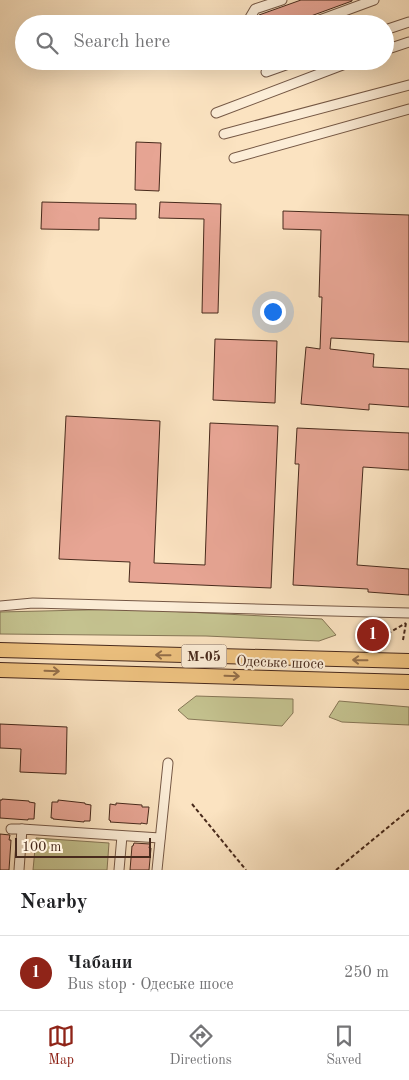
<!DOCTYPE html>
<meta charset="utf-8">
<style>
:root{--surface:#fff;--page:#f2f2f2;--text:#202124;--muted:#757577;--line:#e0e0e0;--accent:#8f2418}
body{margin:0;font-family:"Old Standard TT",serif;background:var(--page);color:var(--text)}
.scale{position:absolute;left:15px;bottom:12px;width:136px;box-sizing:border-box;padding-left:5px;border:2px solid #482a1c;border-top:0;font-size:14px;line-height:18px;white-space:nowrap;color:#482a1c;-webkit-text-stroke:4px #fcedd7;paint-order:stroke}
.you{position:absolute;left:272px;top:311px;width:18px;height:18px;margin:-12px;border:4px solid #fff;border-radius:50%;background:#1a73e8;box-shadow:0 0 0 8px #1a73e833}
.badge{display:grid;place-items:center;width:32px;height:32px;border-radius:50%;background:var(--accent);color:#fff;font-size:16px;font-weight:700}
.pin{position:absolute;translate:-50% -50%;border:2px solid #fff;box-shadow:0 1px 5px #0006}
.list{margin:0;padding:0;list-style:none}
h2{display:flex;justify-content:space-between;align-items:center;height:65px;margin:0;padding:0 20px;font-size:21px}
h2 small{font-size:16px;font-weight:400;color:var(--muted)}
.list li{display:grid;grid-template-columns:32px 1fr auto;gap:15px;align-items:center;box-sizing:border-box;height:75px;padding:0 20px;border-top:1px solid var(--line)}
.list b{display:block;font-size:19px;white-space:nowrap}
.list p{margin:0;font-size:16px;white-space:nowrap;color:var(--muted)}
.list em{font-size:16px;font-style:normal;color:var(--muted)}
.icon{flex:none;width:28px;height:28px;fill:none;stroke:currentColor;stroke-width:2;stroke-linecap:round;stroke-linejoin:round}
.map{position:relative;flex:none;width:409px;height:870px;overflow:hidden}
.search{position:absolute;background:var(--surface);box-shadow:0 5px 20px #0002;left:15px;right:15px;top:15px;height:55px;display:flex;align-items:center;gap:12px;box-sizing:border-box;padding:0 18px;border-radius:28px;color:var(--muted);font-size:19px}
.sheet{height:140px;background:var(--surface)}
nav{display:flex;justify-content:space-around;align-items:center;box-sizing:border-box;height:70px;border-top:1px solid var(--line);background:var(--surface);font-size:14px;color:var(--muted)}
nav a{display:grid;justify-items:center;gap:2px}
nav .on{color:var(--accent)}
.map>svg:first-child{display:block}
</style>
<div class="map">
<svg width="409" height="870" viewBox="0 0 409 870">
<rect width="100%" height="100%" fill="#fbe3c1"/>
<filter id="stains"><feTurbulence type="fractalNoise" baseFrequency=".004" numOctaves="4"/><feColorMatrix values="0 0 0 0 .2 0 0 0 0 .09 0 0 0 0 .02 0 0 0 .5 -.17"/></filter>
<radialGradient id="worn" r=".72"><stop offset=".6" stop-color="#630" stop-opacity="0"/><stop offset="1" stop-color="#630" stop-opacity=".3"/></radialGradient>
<g fill="#c4c28f" stroke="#867656">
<path d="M127 609 322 619 336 635 319 641 206 636 0 634V612Z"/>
<path d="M196 696 293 699V713L282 726 188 719 178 710Z"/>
<path d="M339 701 409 707V725L342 722 329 717Z"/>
<path d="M36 838 109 843 107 870H33Z"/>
</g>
<g fill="#e7a594" stroke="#482a1c">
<path d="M301 0H352V1L289 24H256L255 21 259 15Z"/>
<path d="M136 142 161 143 159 191 135 190Z"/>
<path d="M42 202 136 204V219L99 218V230L41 229Z"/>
<path d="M160 202 221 204 218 313H202L204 219 159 218Z"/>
<path d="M283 211 409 215V342L331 338 330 349 374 354 373 367 409 369V407L369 404V410L301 404 306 347 320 349 322 297H319L321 230 283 229Z"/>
<path d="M215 339 277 341 275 403 213 400Z"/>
<path d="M66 416 160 421 154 563 205 565 210 423 278 426 271 588 129 582 130 562 59 559Z"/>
<path d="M297 428 409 433V470L363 467 357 565 409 569V595L368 592V589L293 585 299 464H295Z"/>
<path d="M0 724 67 727 66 774 20 772 21 749 0 748Z"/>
<path d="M2 799 29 801V802L35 803 34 819H28V820L0 818V800H2Z"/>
<path d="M58 800 85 803V804L91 805 90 821H84V822L53 819V818H51L52 802H58Z"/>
<path d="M116 803 142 805V807H149L147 824 141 823V824L110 822 111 821 109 820 110 804 116 805Z"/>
<path d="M0 834 10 835 9 840H11L9 870H0Z"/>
<path d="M134 843 150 844 149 848H151L149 870H130L132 846H133Z"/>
</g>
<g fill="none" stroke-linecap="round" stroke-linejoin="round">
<g stroke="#755845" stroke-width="11">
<g id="minor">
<path d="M249 24 248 21 255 9 282 0"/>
<path d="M309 24 374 0"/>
<path d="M385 30 409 22"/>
<path d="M385 50 409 42"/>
<path d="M266 72 297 61"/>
<path d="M216 113 353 61"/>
<path d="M224 134 409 85"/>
<path d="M234 158 409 109"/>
<path d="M0 606 33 603 409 613"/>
<path d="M11 829H22"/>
<path d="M19 870 22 829 160 838"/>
<path d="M119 870 122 836"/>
<path d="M157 870 168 763"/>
</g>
</g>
<g stroke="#482a1c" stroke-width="16">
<g id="highway">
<path d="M0 650 409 661"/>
<path d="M0 670 409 682"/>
</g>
</g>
<g stroke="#482a1c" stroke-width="2" stroke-dasharray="4 2.5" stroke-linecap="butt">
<path d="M382 637 406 623"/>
<path d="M403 640 406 623"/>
<path d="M192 804 246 870"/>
<path d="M336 870 409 810"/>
</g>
<use href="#minor" stroke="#fcedd7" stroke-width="9"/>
<use href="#highway" stroke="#eec280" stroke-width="14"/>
</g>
<defs><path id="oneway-shaft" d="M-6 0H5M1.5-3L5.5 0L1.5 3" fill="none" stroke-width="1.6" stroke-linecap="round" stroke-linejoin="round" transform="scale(1.25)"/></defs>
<g stroke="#936e49">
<use href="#oneway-shaft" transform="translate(163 655) rotate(-179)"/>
<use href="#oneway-shaft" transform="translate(360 660) rotate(-179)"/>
<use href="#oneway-shaft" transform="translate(52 671) rotate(2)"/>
<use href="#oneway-shaft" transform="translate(232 676) rotate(2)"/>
</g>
<g text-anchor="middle" stroke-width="4" stroke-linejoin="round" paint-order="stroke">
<rect fill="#fcedd7" stroke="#7e6454" stroke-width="1" x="181.5" y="644.5" width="45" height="23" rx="4"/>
<g font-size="14" font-weight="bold" fill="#482a1c">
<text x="204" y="661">М-05</text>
</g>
<g font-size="15" fill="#482a1c" stroke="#fcedd7">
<text transform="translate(280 662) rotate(2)" y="5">Одеське шосе</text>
</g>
</g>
<rect width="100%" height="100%" filter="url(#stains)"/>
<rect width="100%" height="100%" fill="url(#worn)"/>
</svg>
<div class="scale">100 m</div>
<div class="you"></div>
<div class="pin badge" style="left:373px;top:635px">1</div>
<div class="search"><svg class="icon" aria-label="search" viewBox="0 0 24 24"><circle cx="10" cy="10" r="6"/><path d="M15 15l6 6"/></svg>Search here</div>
</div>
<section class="sheet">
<h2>Nearby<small></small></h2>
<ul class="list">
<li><span class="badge">1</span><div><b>Чабани</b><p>Bus stop · Одеське шосе</p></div><em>250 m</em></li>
</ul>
</section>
<nav>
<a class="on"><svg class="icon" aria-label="map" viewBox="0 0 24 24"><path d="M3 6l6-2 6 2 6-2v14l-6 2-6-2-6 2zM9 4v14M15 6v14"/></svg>Map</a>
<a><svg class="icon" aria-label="directions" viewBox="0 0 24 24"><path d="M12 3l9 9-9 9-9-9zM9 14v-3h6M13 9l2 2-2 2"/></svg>Directions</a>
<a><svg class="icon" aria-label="saved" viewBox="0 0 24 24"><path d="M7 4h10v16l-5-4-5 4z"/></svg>Saved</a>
</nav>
